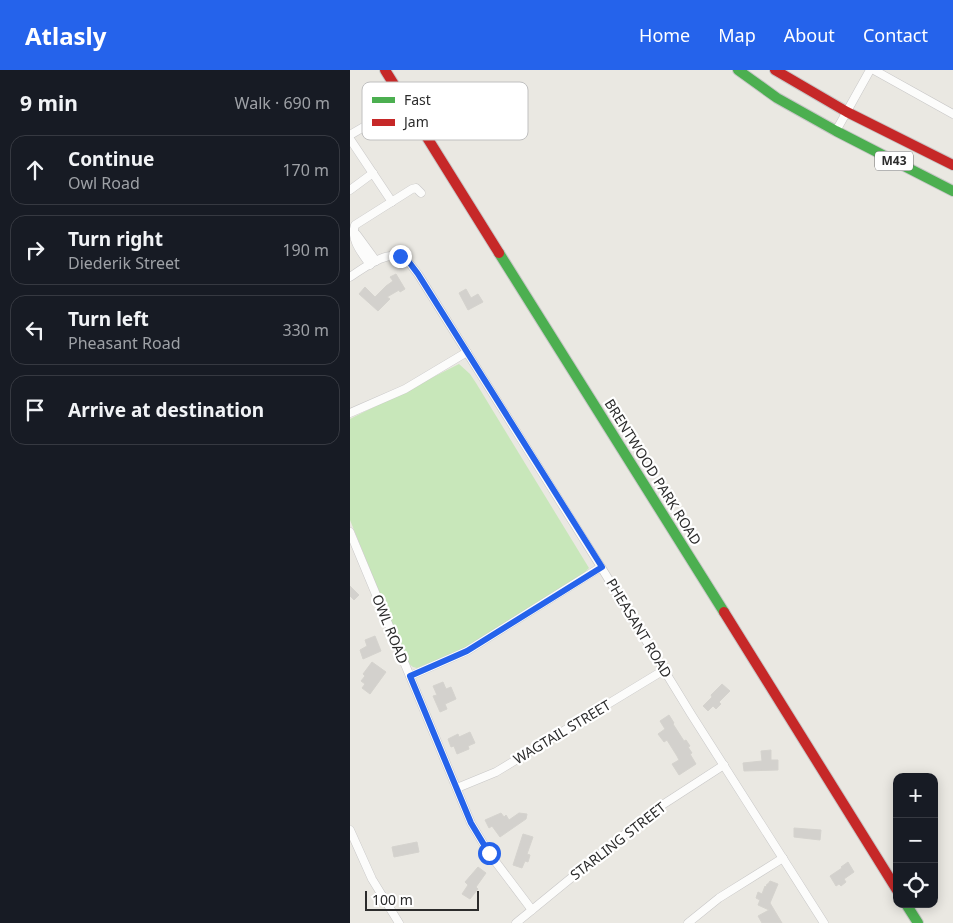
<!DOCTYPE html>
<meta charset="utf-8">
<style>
:root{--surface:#171b24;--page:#242831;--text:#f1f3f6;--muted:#9ea1a6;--line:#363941;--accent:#2563eb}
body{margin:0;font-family:"Noto Sans",sans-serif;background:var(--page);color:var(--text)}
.controls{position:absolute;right:15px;bottom:15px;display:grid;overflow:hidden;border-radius:10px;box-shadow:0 2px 12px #0003}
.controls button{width:45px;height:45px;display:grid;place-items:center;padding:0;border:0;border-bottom:1px solid var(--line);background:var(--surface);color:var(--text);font:25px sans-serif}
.scale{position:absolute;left:15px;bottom:12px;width:114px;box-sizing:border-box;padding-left:5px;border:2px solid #2c2c2c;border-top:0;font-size:14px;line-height:18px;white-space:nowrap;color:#2c2c2c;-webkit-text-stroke:4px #fff;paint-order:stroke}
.stop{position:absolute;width:15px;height:15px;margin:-11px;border:4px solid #2563eb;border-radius:50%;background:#fff}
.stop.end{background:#2563eb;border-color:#fff;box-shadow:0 1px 5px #0008}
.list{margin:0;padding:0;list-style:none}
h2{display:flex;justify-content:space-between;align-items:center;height:65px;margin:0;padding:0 20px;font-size:21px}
h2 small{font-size:16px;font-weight:400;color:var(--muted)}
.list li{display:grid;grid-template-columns:32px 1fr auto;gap:15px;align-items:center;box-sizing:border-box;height:70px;margin:0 10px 10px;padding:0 10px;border:1px solid var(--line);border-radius:15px}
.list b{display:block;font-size:19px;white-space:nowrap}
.list p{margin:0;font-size:16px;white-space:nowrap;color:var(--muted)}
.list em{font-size:16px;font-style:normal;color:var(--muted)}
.icon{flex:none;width:28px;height:28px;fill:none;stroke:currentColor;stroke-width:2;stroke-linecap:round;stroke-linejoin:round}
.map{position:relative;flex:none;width:603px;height:853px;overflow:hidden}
header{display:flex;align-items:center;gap:30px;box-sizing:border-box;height:70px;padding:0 25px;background:var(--accent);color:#fff}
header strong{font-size:24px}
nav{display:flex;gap:28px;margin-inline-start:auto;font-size:18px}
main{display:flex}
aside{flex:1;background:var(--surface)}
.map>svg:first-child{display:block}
</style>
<header>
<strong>Atlasly</strong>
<nav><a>Home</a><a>Map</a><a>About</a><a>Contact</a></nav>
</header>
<main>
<aside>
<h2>9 min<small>Walk · 690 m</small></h2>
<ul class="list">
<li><svg class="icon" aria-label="ahead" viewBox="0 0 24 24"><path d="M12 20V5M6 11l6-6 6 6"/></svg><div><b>Continue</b><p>Owl Road</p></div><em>170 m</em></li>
<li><svg class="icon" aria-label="right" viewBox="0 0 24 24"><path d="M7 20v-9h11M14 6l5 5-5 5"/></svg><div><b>Turn right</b><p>Diederik Street</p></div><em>190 m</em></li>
<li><svg class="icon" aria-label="left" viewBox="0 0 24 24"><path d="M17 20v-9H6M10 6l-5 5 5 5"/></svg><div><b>Turn left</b><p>Pheasant Road</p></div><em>330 m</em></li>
<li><svg class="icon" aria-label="arrive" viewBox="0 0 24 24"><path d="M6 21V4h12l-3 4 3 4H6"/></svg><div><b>Arrive at destination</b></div></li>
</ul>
</aside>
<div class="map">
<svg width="603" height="853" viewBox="0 0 603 853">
<rect width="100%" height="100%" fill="#eae8e2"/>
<path fill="#c8e7ba" d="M109 294 120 304 126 313 239 498 234 503 113 579 67 598 63 597 58 593 0 450V349Z"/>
<g fill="#d3d1cd" stroke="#d5d3ce">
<path d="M46 204 55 219 50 222 49 220 37 227 40 229 28 241 9 224 15 217 25 227 36 216 43 211 40 207Z"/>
<path d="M116 219 121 228 128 224 133 232 118 240 109 223Z"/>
<path d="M0 516 9 525 4 530 0 526Z"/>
<path d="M25 566 31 581 13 589 10 580 17 576 15 570Z"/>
<path d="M22 592 36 602 20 624 12 618 15 614 11 611 15 606 13 604Z"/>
<path d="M93 612 96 619 101 617 106 629 95 634 97 639 90 642 83 626 87 625 83 616Z"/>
<path d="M372 614 380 621 369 632 371 634 366 639 363 636 358 641 353 636 362 627 361 625Z"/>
<path d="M319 645 324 653 323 654 334 671 336 670 340 676 338 677 342 683 340 684 346 694 329 705 322 694 329 690 327 686 317 670 314 672 308 664 315 659 310 651Z"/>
<path d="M120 662 125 673 118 676 119 679 107 684 104 676 101 677 98 669 108 664 109 667Z"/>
<path d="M421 680V690H428V700L394 701 393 693 412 691 411 681Z"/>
<path d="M151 743 154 747 156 745 159 750 169 743 177 744 176 749 150 767 142 756 139 758 135 750Z"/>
<path d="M444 758 471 760 470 770 444 767Z"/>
<path d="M173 764 183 767 177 784 180 785 178 792 175 791 172 798 163 795Z"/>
<path d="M67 772 69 782 44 787 42 777Z"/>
<path d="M498 792 504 802 494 809 496 812 491 816 489 814 486 816 480 806 492 798 491 797Z"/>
<path d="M128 797 136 803 126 817 128 819 120 829 112 824 118 815 115 812Z"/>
<path d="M420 811 428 814 420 833 432 853H412L408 846 419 840 408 835 410 830 406 828 408 822 412 824 415 816 416 817 417 814H418Z"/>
</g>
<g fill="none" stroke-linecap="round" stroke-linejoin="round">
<g stroke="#c8c7c7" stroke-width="9">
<g id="street">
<path d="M524 0 603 44"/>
<path d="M486 61 520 0"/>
<path d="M0 65 24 51"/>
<path d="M0 69 42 132"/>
<path d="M0 120 23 103"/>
<path d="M3 161 7 165 26 191"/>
<path d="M20 195C12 183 0 170 5 155L62 119 66 118 71 123"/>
<path d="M0 207C14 198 38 178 55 189 60 193 64 199 68 204L251 497 341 644 474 853"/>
<path d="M0 343 55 319 117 282"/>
<path d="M0 462 121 753 139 783 182 840"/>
<path d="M60 606 117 581 251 497"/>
<path d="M107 718 146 702 314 600"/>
<path d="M0 760 22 809 49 853"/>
<path d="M166 853 303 741 374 695"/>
<path d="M338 853 369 828 433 788"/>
</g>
</g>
<g stroke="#c8c7c7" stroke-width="12">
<g id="fast">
<path d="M388 0 427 28 486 61 603 121"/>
<path d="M149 183 374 542"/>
<path d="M556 834 568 853"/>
</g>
</g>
<g stroke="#c8c7c7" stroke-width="12">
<g id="jam">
<path d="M35 0 149 183"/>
<path d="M425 0 497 42 603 95"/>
<path d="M374 542 547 820"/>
</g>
</g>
<use href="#street" stroke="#fcfcfb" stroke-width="8"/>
<use href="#fast" stroke="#4caf50" stroke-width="10"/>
<use href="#jam" stroke="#c62828" stroke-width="10"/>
</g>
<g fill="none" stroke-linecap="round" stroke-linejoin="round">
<path stroke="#2563eb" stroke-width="6" d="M50 186 59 192 68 204 252 497 117 581 60 606 121 753 139 783"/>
</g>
<g text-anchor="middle" stroke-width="4.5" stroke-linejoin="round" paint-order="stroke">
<rect fill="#fff" stroke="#6b6b6b" stroke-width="1" x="525" y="81.5" width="38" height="19" rx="4"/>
<g font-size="12" font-weight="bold" fill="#2c2c2c">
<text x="544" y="95">M43</text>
</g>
<g font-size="14" fill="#2c2c2c" stroke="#fff">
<text transform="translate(303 402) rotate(58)" y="5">BRENTWOOD PARK ROAD</text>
<text transform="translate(289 558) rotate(59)" y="5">PHEASANT ROAD</text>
<text transform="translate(40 559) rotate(68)" y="5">OWL ROAD</text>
<text transform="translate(212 662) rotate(-31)" y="5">WAGTAIL STREET</text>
<text transform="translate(268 771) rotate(-38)" y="5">STARLING STREET</text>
</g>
</g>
<rect x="12" y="12" width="166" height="58" rx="8" fill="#fff" stroke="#c0c0c0" stroke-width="1"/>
<rect x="22" y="27" width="23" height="6" fill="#4caf50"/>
<rect x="22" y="49" width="23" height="7" fill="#c62828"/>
<g font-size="14" fill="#2c2c2c">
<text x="54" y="35">Fast</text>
<text x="54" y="57">Jam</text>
</g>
</svg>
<div class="controls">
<button>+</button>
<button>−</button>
<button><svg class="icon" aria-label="locate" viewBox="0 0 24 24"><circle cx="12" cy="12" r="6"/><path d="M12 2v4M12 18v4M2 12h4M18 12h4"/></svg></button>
</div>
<div class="scale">100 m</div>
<div class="stop" style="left:139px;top:783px"></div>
<div class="stop end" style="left:50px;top:186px"></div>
</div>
</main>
